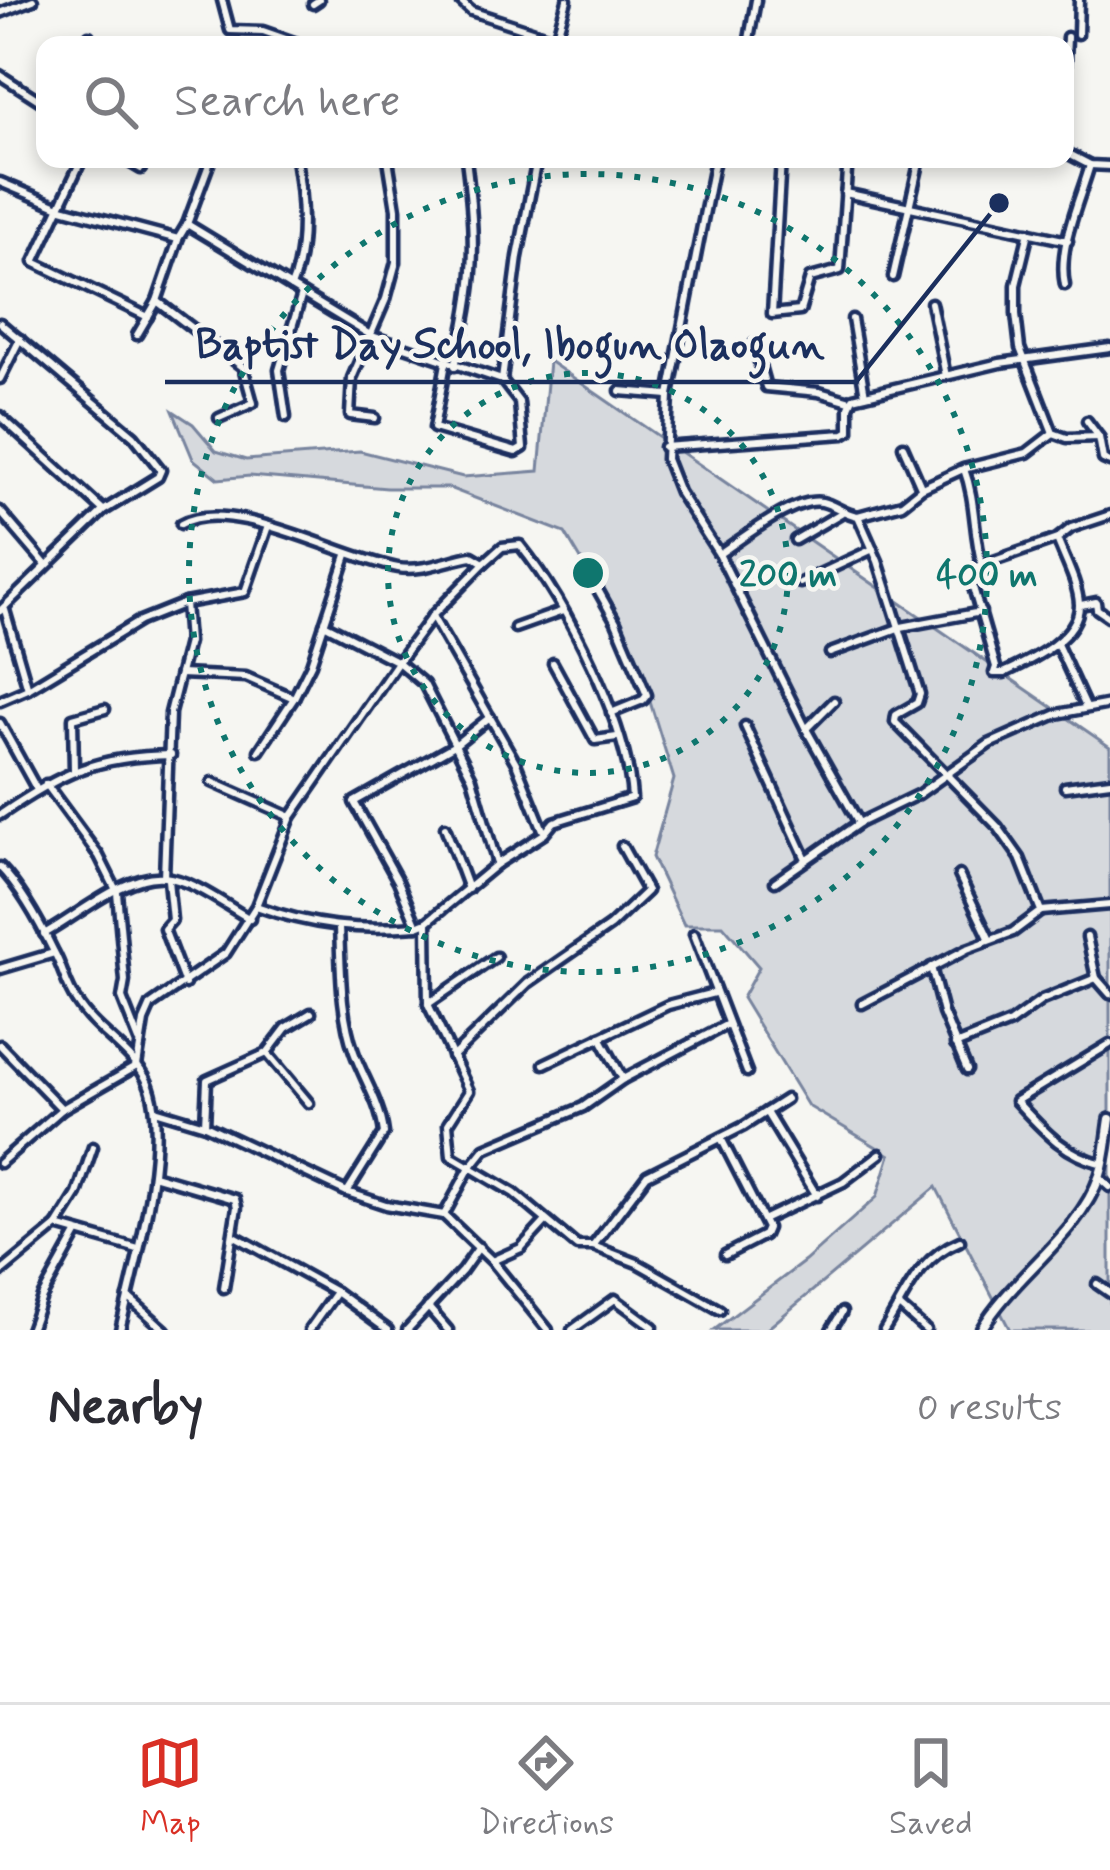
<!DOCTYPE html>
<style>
:root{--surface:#fff;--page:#f7f7f7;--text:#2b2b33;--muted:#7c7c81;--line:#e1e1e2;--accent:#d93025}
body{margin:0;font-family:Mynerve,sans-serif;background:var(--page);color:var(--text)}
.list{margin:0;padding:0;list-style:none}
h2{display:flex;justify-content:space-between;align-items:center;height:156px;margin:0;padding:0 48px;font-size:51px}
h2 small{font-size:39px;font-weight:400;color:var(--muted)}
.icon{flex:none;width:66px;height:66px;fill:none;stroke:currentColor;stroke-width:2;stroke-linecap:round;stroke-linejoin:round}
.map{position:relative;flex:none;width:1110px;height:1330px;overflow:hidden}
.search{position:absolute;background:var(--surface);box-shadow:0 6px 18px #0003;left:36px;right:36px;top:36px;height:132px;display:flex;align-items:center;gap:30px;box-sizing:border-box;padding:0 42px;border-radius:24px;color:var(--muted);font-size:45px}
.sheet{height:372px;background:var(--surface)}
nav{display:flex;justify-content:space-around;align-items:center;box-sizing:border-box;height:168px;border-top:3px solid var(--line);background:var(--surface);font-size:33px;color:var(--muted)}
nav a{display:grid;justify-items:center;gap:6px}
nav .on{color:var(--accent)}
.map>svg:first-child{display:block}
</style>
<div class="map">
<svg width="1110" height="1330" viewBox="0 0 1110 1330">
<rect width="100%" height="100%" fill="#f6f6f2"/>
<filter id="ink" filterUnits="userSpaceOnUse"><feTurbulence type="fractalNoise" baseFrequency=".00833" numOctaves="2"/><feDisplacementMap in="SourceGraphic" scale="24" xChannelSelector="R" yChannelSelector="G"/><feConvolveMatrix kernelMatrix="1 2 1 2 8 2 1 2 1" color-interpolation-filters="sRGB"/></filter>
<g filter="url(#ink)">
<path fill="#d6d9dd" stroke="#78849e" stroke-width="3" d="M549 361 1110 747V1330H1010L936 1187 766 1330H714L805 1261 877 1197 890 1155 808 1106 742 998 759 967 723 925H684L652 857 674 779 633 647 565 533 449 488H387L250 476 218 479 193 459 173 411 193 424 216 451 246 460 360 451 463 477 539 471Z"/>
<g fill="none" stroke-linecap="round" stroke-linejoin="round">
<g stroke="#1b2f5e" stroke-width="15">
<g id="street">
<path d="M222 0 230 30 263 31 303 45"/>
<path d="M459 0 471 11 556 39"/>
<path d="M313 4 319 0"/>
<path d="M0 13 33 0"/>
<path d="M1078 34 1079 0"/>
<path d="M89 36 95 45"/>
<path d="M554 45 567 0"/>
<path d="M748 45 756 0"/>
<path d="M0 75 45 104"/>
<path d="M1065 85 1067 37"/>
<path d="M1065 152 1090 165 1110 166"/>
<path d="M82 159 34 262 148 317"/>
<path d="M124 159 141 169"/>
<path d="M715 159 669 395 666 459 679 492 719 554 806 729 859 823"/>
<path d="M781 159 772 314 800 311 810 278 840 270 847 171"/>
<path d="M0 182 62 208 178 239 187 224 372 336 502 380 519 402 523 448 516 452 434 428 446 363"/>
<path d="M845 193 1068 241"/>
<path d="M187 224 211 159"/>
<path d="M1029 232 1016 285V314L1020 348 1053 433 1067 438 1099 437"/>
<path d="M893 277 920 159"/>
<path d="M1065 285C1057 248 1080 200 1090 165"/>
<path d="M291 287C307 248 303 200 296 159"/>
<path d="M157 301 243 367 253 403 219 418"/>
<path d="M931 303 946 376"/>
<path d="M852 319 865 395"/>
<path d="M0 323 134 436 161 470 158 477 103 511 0 611"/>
<path d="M137 335 157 301 178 240"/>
<path d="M754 344 766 387 819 392 850 401"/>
<path d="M455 366C476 285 477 242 466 159"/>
<path d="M0 379 20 339"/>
<path d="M502 380 518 257 537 159"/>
<path d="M620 391 669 395"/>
<path d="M0 416 103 510"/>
<path d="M286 417 279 370 302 294"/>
<path d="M375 418 350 415 352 378 386 299 396 262V209L388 159"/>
<path d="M1087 421 1099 437 1103 459 1110 462"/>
<path d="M903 446 921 487"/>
<path d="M664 447 844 434 849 431V407L853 398 1000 363 1110 348"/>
<path d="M964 469C976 501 973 532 982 565"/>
<path d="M0 511 46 565"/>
<path d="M858 516 902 504 922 488 963 469 1027 453 1053 433"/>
<path d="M181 524C231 495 339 557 398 568 422 572 448 560 472 556L484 563"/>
<path d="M1057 539C1064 558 1078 583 1079 604 1080 638 1029 661 1004 673H994L996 667 968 570 1057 539 1071 528 1110 515"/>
<path d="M795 540 841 513"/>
<path d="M719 554C742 539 795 496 822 502 835 505 844 514 858 516L878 561 920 694 917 703 896 715 895 722 998 827 1020 858 1041 911 1013 932 967 949 862 1004"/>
<path d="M593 581 616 622 647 695 643 700 611 713"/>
<path d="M800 583 873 549"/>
<path d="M1081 605 1096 602 1097 609 1110 618"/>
<path d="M5 610 28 689"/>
<path d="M432 616 516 763 543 830"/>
<path d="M324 624 398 662 424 684 472 778 497 864"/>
<path d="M515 628 563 611"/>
<path d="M1057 644 1086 707"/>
<path d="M830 653 901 627 981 612"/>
<path d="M553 663 595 740 617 737"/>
<path d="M180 674 246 677 294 698"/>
<path d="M0 701 28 689 140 621 185 603 245 592 268 526"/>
<path d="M0 723 36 788"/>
<path d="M745 726 806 859"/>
<path d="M806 729 834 701"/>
<path d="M259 751 294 698 311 664 347 555"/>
<path d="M74 770 73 718 105 709"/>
<path d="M212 782 291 817"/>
<path d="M46 784 99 856 117 892 125 981 122 998 139 1041"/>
<path d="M1065 787 1110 781"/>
<path d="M0 815C61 773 96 756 171 755"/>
<path d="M445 827 468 889"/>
<path d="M0 867C22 890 40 923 54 952 63 968 66 987 77 1002 95 1031 128 1048 145 1077 175 1129 134 1271 120 1330"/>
<path d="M959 875 990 940"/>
<path d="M164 877 170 713 188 642 185 603"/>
<path d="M168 880 172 920 164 929 185 984"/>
<path d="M775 882 859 823 919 794 989 744 1057 714 1110 704"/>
<path d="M1041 911 1110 905"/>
<path d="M427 922 428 1004 469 1091 448 1124 451 1156 514 1193 577 1246H593L637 1263 720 1310"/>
<path d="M417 926 398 881 354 802 455 745 490 717"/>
<path d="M339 928C341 968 340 1014 354 1052 364 1080 380 1102 384 1133L347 1192"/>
<path d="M44 934C76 917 126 873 164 877 193 880 225 905 250 919"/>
<path d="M694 934 747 1072"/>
<path d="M1087 937 1096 978 1110 994"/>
<path d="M931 967 943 1013 967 1070"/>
<path d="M0 969 54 953"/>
<path d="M428 1004 496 957"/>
<path d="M600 1037 623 1079"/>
<path d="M0 1045 62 1109"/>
<path d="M955 1045 1010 1023 1042 1000 1096 978"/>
<path d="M267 1053 309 1103"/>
<path d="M452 1057 528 983 610 926 647 891 622 846"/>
<path d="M544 1064 668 1005 714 993"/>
<path d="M155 1110 205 1125 347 1192 386 1205 444 1215 492 1261 548 1330"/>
<path d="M766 1112 817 1196"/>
<path d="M205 1125 207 1080 267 1053 286 1028 311 1013"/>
<path d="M721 1138 767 1228 764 1235 725 1255"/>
<path d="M0 1163 62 1109 137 1066 144 1021 151 1005 226 953 256 906 291 817 398 662 432 616 484 563 502 547 520 545C567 604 627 722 632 798L554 822 544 834 497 864 427 922 417 926C359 931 311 926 256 906"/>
<path d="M1103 1164C1063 1154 1043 1130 1016 1101L1110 1044"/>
<path d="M153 1175 235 1199 237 1207 224 1288"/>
<path d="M1099 1177 1110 1187"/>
<path d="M444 1215 469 1169 485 1149 583 1107 623 1079 726 1025"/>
<path d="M765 1219 843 1182 880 1154"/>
<path d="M57 1226 138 1249"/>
<path d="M233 1235 336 1292 388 1330"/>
<path d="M593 1246 647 1175 744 1126 786 1099"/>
<path d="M492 1261 521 1248 545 1222"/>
<path d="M0 1273 57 1226 77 1194 93 1147"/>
<path d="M1097 1284 1110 1293"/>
<path d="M128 1297 165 1330"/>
<path d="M428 1307 448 1330"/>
<path d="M900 1307 926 1330"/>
<path d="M30 1330 42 1297 77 1234"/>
<path d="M309 1330 336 1292"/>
<path d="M407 1330 462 1271 479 1247"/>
<path d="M572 1330 615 1299 653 1327"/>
<path d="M831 1330 842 1312"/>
<path d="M884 1330C907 1294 917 1259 960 1241"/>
</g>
</g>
<g stroke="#1b2f5e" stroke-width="16">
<path id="secondary" d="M981 1330C1013 1275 1079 1236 1100 1175 1106 1157 1107 1137 1110 1119"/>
</g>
<use href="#street" stroke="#f6f6f2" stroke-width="6"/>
<use href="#secondary" stroke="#f6f6f2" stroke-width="8"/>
</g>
</g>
<g fill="none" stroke="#0f766e" stroke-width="6" stroke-dasharray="6 12">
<circle cx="588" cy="573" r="200"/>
<circle cx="588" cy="573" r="399"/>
</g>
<circle cx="588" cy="573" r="18" fill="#0f766e" stroke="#f6f6f2" stroke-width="6"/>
<g font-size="36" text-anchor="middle" font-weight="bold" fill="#0f766e" stroke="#f6f6f2" stroke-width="9" stroke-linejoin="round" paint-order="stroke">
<text x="788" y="586">200 m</text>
<text x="987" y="586">400 m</text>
</g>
<path fill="none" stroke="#1b2f5e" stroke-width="4.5" d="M999 203L856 382H165"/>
<circle fill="#1b2f5e" stroke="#f6f6f2" stroke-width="4.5" cx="999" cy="203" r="12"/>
<g font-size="42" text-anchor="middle" font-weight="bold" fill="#1b2f5e" stroke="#f6f6f2" stroke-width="9" stroke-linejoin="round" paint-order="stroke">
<text x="510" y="358">Baptist Day School, Ibogun Olaogun</text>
</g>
</svg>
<div class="search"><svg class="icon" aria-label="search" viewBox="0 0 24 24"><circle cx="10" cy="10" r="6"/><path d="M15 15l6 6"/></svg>Search here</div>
</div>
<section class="sheet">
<h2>Nearby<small>0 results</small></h2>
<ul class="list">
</ul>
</section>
<nav>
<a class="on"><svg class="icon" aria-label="map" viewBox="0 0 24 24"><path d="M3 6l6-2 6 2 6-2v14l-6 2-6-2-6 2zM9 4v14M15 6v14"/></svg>Map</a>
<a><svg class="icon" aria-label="directions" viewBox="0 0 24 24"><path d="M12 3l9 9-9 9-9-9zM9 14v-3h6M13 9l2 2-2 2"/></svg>Directions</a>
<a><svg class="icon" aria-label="saved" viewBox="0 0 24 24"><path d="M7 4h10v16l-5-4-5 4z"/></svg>Saved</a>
</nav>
